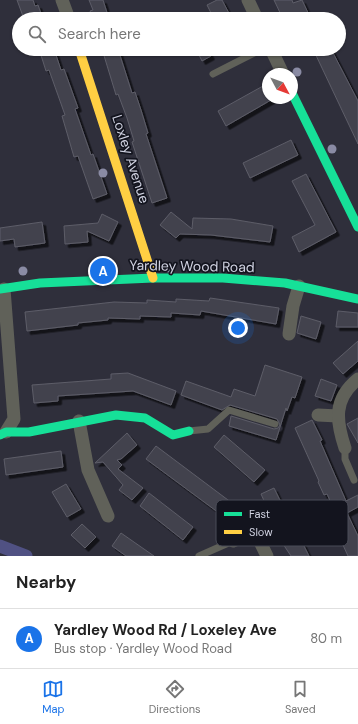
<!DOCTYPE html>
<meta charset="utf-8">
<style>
:root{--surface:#fff;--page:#f2f2f2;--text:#222;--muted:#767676;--line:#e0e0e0;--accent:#1a73e8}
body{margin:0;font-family:"DM Sans",sans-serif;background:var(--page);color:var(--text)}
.compass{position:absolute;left:262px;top:68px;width:36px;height:36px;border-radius:50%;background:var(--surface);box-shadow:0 1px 3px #0004;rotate:131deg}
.you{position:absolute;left:238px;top:328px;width:14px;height:14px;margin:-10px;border:3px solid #fff;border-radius:50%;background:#1a73e8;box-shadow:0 0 0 6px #1a73e833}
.badge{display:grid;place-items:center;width:26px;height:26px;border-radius:50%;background:var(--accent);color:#fff;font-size:13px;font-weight:700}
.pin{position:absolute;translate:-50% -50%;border:2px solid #fff;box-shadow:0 1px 4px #0006}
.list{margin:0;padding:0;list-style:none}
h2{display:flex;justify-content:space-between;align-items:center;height:52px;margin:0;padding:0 16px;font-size:17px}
h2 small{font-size:13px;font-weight:400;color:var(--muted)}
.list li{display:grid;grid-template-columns:26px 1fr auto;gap:12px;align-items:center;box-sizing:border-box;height:60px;padding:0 16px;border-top:1px solid var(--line)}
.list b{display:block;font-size:15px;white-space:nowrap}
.list p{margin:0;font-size:13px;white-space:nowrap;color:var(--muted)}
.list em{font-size:13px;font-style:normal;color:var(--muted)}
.icon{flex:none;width:22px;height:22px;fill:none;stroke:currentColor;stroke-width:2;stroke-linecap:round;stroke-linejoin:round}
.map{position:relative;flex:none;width:358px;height:556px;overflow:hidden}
.search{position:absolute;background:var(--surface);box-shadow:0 1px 3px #0004;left:12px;right:12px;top:12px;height:44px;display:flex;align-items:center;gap:10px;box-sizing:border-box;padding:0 14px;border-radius:22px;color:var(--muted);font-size:15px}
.sheet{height:112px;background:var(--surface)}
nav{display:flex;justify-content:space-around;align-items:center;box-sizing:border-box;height:56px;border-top:1px solid var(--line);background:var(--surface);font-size:11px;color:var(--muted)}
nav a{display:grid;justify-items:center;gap:2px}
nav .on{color:var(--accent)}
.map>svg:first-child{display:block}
</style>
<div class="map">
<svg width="358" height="556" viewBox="0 0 358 556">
<defs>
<filter id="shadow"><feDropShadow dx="3.5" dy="3.5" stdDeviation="0" flood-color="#0009"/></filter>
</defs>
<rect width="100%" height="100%" fill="#2f2f3b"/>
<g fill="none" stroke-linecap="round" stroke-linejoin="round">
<path stroke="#505183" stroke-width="13" d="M0 546 26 556"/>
</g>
<g fill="#43434e" stroke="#5d5d68" filter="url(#shadow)">
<path d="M17 0H33L35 6 38 5 43 19H24Z"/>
<path d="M89 0H103L109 19H93L90 11 93 10Z"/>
<path d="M217 0H222L232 19H214L207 5Z"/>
<path d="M274 0H292L293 3 302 0 311 19H283Z"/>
<path d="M39 49H54L61 70 64 69 78 108 75 109 91 155 93 154 107 194 93 199 78 156 74 157 62 116 65 115 49 70 46 71Z"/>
<path d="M102 49H118L132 93 135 92 141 110 148 133 146 134 167 198 152 203 132 142 134 141 127 118 118 94 116 95Z"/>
<path d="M196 49H207L211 56 202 61Z"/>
<path d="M313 49H331L358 101V144Z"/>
<path d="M263 86 268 98 271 100 226 126 218 111Z"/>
<path d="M291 140 298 155 250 178 243 163Z"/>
<path d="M306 174 336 232 299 252 292 237 315 225 292 181Z"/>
<path d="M171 212 192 229 193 218 231 219 273 226 270 242 211 235 180 234 176 238 160 225Z"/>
<path d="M102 214 118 222 109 241 87 231 88 242 65 244 64 226 98 223Z"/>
<path d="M42 222 45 243 15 247 14 239 0 241V228Z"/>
<path d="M210 298 279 308 276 324 201 311 200 315 171 313V317L140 316V319L108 318V320L78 323V325L27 331 25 312 114 302 147 303V300L176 302V299L209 301Z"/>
<path d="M338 311 358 313V327H336Z"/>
<path d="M301 316 321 322 316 339 297 333Z"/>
<path d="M358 341V361L343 374 333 363Z"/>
<path d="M265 365 302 377 295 398 292 397 287 411 286 408 276 440 229 426 231 416 274 429 278 428 280 425 277 419 230 405 222 410 181 395 186 381 231 397 234 389 255 396Z"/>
<path d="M128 373 176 391 171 405 133 391 58 396V401L34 403 32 385 111 379V374Z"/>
<path d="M321 379 337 385 331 401 315 396Z"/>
<path d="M358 418V443L347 424Z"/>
<path d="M312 420 322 440 320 441 346 501 358 495V507L347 513 358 536V556H348L332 521 338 518 327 494 324 495 318 482 319 481 295 428Z"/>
<path d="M127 433 137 445 121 459 117 460 122 465 118 469 143 488 132 500 119 490 123 485 103 462 95 463Z"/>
<path d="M224 435 265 470 254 482 214 447Z"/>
<path d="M156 446 232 503 223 516 146 459Z"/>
<path d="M61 451 63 467 6 475 4 459Z"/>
<path d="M66 484 81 509 67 517 52 492Z"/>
<path d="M274 488 301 543 302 542 309 556H291L285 547 261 494Z"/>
<path d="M149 493 193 527 183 540 140 506Z"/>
<path d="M82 524 96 537 85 548 71 535Z"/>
<path d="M121 533 154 556H126L112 546Z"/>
</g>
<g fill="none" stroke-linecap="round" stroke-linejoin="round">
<g stroke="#606159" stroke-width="7">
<path d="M213 74 262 49"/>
<path d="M189 431 208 429 229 410 275 424"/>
<path d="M345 448V459L354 480"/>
<path d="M199 556 233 541"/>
</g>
<g stroke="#606159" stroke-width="13">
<path d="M62 0 69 19"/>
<path d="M248 0 257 19"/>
<path d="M271 49 283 74"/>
<path d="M4 289 14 419 6 432"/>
<path d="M289 334 293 306 299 286"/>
<path d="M318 415 338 416"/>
<path d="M79 421 88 470 108 516"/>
<path d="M345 448C336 421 333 399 358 379"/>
<path d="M247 515 267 556"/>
<path d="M233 541 254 532"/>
</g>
<g stroke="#16e098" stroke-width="9">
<path d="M292 93 358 227"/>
<path d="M0 289 40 283 153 278H223L285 283 358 299"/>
<path d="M0 435 6 432H29L116 415 145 418 173 435 189 431"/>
</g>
<path stroke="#ffcf43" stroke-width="9" d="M79 49 153 278"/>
</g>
<g fill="#8a8ba4">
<circle cx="297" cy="72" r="4.5"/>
<circle cx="332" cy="149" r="4.5"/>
<circle cx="103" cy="173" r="4.5"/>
<circle cx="169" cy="268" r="4.5"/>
<circle cx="23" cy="271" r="4.5"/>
</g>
<g text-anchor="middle" stroke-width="3.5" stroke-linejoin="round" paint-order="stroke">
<g font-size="14" fill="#cfd1e0" stroke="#13141e">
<text transform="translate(131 159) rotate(72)" y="5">Loxley Avenue</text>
<text transform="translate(192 266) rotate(1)" y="5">Yardley Wood Road</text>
</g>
</g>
<rect x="216" y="500" width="132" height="46" rx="6" fill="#13141e" stroke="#4b4d58" stroke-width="1"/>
<rect x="224" y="512" width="18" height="4" fill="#16e098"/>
<rect x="224" y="530" width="18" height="4" fill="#ffcf43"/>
<g font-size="11" fill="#cfd1e0">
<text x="249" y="518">Fast</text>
<text x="249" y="536">Slow</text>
</g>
</svg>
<svg class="compass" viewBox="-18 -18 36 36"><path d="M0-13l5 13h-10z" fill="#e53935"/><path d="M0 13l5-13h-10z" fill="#767676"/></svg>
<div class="you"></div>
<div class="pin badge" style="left:103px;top:271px">A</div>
<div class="search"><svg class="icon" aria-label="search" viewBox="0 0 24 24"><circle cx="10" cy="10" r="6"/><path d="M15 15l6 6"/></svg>Search here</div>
</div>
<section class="sheet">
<h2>Nearby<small></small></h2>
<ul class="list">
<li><span class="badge">A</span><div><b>Yardley Wood Rd / Loxeley Ave</b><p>Bus stop · Yardley Wood Road</p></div><em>80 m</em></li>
</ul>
</section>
<nav>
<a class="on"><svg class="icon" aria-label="map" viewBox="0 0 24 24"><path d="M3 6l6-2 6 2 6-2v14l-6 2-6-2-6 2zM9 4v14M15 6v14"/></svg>Map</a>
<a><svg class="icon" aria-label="directions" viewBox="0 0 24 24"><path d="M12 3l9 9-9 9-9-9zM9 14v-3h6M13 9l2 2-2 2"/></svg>Directions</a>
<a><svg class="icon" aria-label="saved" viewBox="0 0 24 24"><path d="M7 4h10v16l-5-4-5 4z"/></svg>Saved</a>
</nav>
